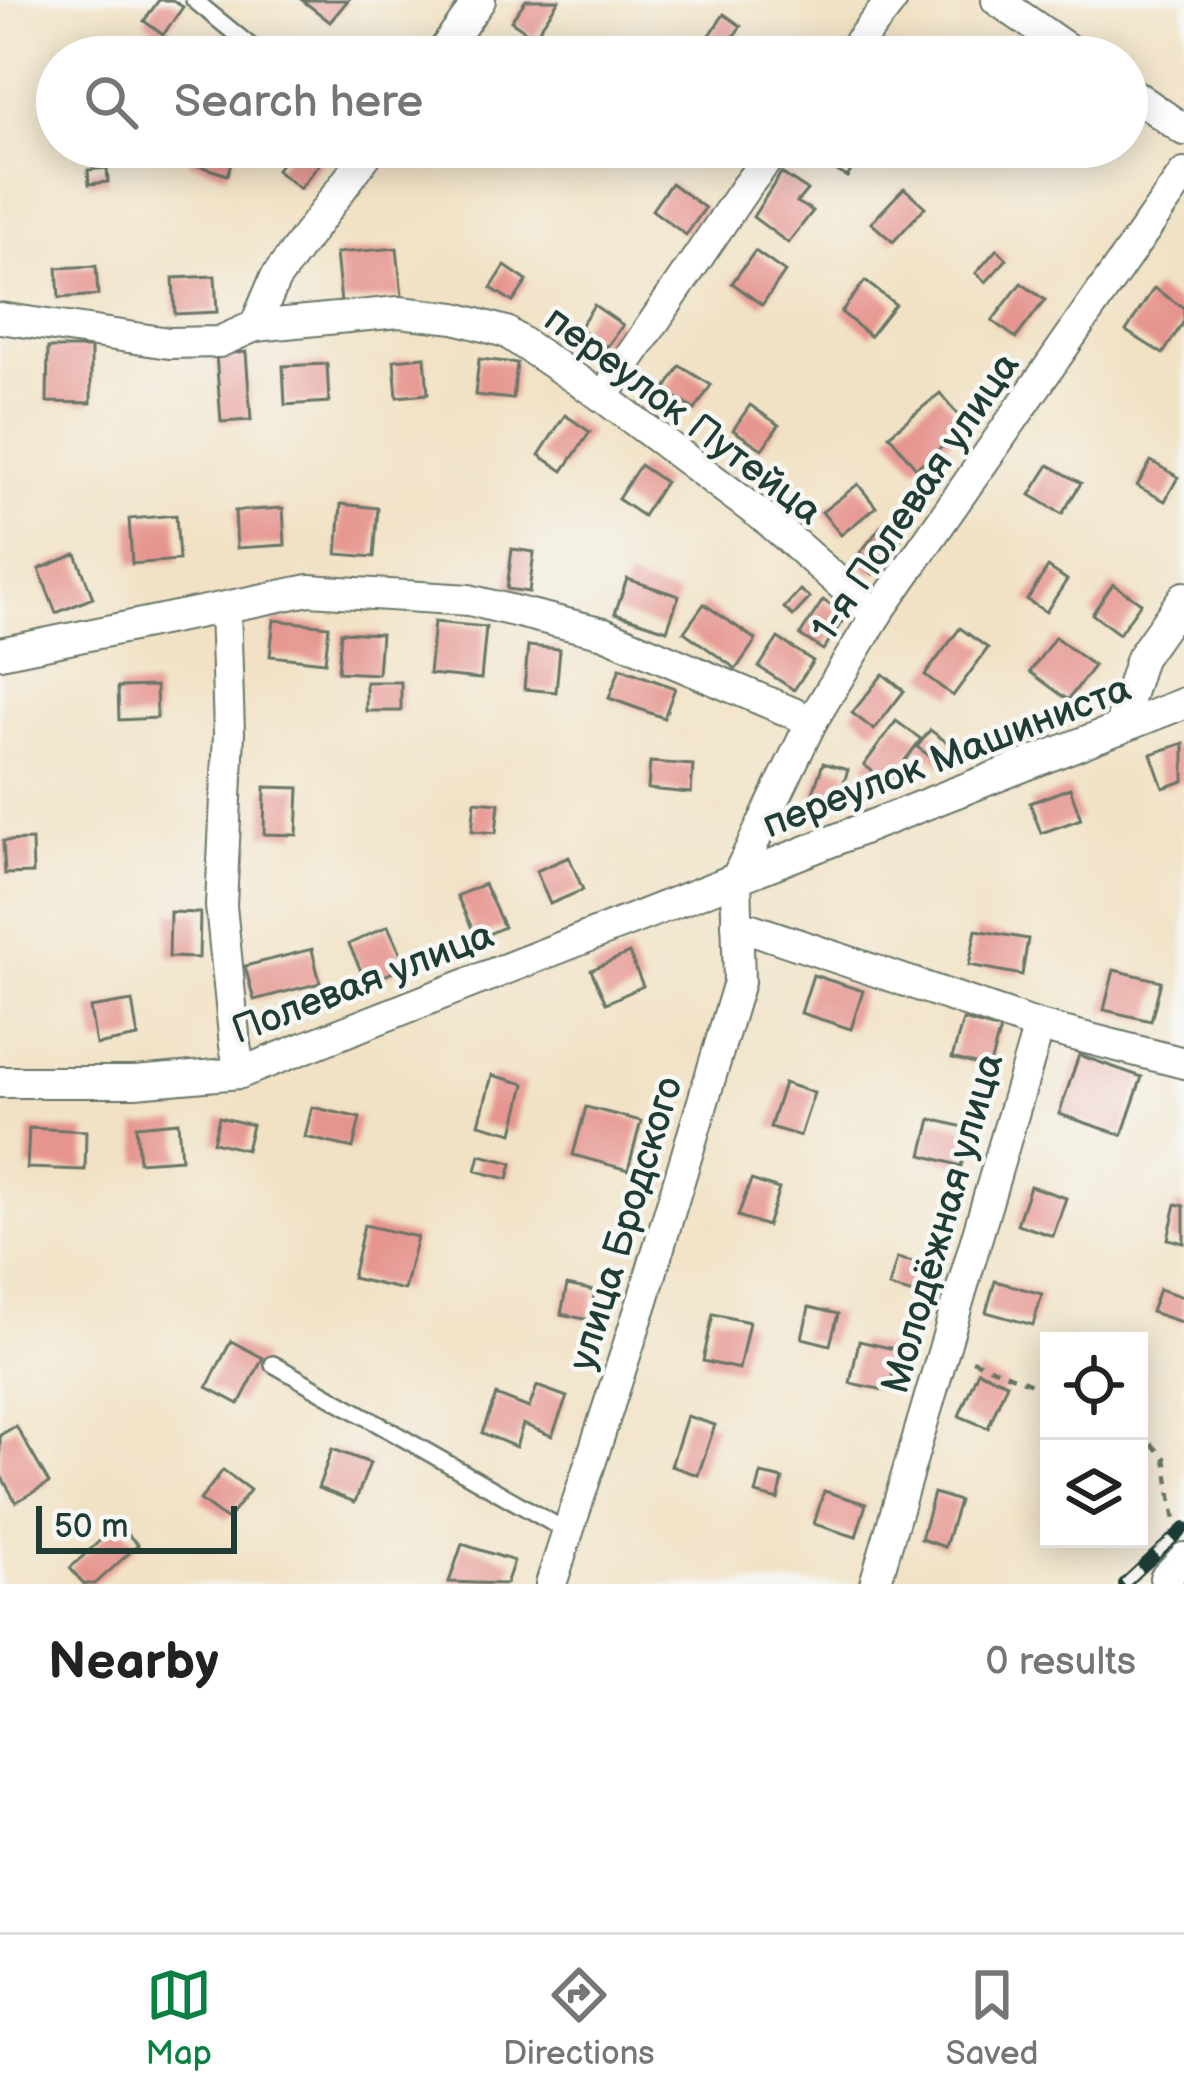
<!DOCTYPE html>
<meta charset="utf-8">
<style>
:root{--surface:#fff;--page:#f6f6f6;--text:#222;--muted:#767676;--line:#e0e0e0;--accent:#0b8043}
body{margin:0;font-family:"Balsamiq Sans",sans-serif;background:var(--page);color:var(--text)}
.controls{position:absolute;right:36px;bottom:36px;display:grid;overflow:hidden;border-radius:0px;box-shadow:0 6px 30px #0003}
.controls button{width:108px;height:108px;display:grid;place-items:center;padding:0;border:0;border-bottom:3px solid var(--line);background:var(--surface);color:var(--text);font:60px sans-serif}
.scale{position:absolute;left:36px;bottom:30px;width:201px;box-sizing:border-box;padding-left:12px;border:6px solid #1f3d34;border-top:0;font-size:33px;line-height:42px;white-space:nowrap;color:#1f3d34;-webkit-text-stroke:9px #f6f6f2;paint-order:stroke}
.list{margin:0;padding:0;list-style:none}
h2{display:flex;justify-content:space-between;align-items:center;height:156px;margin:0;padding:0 48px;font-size:51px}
h2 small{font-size:39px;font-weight:400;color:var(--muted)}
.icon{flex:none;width:66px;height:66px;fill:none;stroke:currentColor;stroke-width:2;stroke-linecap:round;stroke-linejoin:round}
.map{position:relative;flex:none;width:1184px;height:1584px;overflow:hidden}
.search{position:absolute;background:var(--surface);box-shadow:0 6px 30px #0003;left:36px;right:36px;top:36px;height:132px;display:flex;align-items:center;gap:30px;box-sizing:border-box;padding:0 42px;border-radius:66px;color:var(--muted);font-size:45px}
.sheet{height:348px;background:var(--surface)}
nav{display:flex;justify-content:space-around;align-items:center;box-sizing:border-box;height:168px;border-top:3px solid var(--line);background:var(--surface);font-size:33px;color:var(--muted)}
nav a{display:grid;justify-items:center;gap:6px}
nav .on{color:var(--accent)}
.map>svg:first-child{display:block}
</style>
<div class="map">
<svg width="1184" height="1584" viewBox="0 0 1184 1584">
<rect width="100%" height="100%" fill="#f6f6f2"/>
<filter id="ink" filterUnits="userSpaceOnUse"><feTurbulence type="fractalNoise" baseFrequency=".00833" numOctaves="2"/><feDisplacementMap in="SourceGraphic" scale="24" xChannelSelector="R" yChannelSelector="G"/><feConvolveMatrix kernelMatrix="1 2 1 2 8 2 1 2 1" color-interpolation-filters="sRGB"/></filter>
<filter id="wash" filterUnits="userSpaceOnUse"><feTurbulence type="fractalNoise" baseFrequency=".004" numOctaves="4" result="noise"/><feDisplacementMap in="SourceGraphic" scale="48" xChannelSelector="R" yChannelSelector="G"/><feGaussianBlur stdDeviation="2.7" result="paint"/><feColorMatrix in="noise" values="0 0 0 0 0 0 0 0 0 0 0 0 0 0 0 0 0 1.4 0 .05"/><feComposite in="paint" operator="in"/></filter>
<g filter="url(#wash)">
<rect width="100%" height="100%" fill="#f1e2c5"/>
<g id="blocks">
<g fill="#e6948f">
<path d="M159 0H172L183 7 163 35 144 21Z"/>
<path d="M302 0H348L330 22Z"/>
<path d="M526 0H559L534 37 511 21Z"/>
<path d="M724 14 741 26 726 47 710 35Z"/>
<path d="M193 147H237L227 175 188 162Z"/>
<path d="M294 147H320L328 153 300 189 276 170Z"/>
<path d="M814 147H854L863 153 847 177 809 154Z"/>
<path d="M107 168 108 182 89 184 88 170Z"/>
<path d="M781 173 807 190 797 202 813 211 788 243 753 217Z"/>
<path d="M671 183 705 208 686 235 652 210Z"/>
<path d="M904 188 925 207 893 242 871 223Z"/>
<path d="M397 248 402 297 341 303 336 253Z"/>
<path d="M997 249 1007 259 986 282 976 273Z"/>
<path d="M755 251 785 272 762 305 732 283Z"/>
<path d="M96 266 98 295 59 298 57 268Z"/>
<path d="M505 266 527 281 513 302 491 288Z"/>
<path d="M215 276 217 312 175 314 173 278Z"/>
<path d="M865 281 895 304 870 336 841 312Z"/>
<path d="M1021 283 1045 300 1016 338 992 321Z"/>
<path d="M1154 288 1184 308V321L1163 354 1126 331Z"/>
<path d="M594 305 623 325 607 347 579 328Z"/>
<path d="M48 348H91V403L47 402Z"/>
<path d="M246 352 251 420 221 422 216 354Z"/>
<path d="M425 357 428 394 397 397 394 360Z"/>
<path d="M479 359 517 363 513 399 475 395Z"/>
<path d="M327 364 329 402 285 405 283 366Z"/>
<path d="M680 366 711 385 695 410 665 390Z"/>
<path d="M940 393 967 426 916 468 889 435Z"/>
<path d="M750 405 779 425 762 449 733 430Z"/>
<path d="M565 415 590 432 563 471 539 455Z"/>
<path d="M1151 461 1178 477 1165 501 1137 486Z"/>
<path d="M640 465 665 482 643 516 618 499Z"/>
<path d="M1049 465 1081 483 1062 514 1030 495Z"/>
<path d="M858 484 876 507 841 535 822 512Z"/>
<path d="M341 504 378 508 374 557 337 554Z"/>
<path d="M283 508 285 545 237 548 235 511Z"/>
<path d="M176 515 179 560 132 564 129 519Z"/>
<path d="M887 519 905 534 873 574 855 559Z"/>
<path d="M512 549 534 552 529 592 507 589Z"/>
<path d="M76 554 93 598 56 613 39 569Z"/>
<path d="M1048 567 1067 580 1046 612 1027 600Z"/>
<path d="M627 579 679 596 667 630 615 613Z"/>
<path d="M1113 584 1141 603 1119 634 1092 614Z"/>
<path d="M800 590 810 598 793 616 784 608Z"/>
<path d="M823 600 846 616 823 650 800 635Z"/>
<path d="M704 604 756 640 736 669 684 632Z"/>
<path d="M274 620 329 626 325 662 270 656Z"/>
<path d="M434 622 486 627 481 679 429 674Z"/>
<path d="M960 628 988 648 953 696 925 675Z"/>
<path d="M341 632 381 634 378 674 338 672Z"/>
<path d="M1055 637 1094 666 1068 700 1030 672Z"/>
<path d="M778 638 813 661 794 690 759 667Z"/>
<path d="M528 646 560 649 556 692 524 689Z"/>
<path d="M620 668 675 688 664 718 609 698Z"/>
<path d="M883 674 904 691 874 730 852 713Z"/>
<rect x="366" y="682" width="35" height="29"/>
<path d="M156 686 157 718 119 720 118 687Z"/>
<path d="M896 721 921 739 888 783 864 765Z"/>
<path d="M930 730 959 751 946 768 917 747Z"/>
<path d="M1184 743V781L1163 788 1151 754Z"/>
<path d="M650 762 693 765 691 793 648 789Z"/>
<path d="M823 763 848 770 837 803 812 796Z"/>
<path d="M265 787 299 788 297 835 264 834Z"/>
<path d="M1070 788 1081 819 1041 833 1030 803Z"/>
<path d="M475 801 499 803 496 833 472 831Z"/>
<path d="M32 840 33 873 5 874 3 841Z"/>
<path d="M569 857 583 890 550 904 536 871Z"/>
<path d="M484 884 504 927 477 939 457 896Z"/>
<path d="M170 912 200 913 199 958 169 957Z"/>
<path d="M388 926 406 966 367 984 349 944Z"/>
<path d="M976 930 1028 939 1022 975 969 965Z"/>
<path d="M312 949 320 983 254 1000 245 966Z"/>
<path d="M629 953 643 986 606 1003 591 970Z"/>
<path d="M1114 970 1161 981 1151 1021 1104 1010Z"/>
<path d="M813 975 863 991 851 1029 801 1013Z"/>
<path d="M132 1001 138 1037 96 1045 90 1008Z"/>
<path d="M963 1020 1000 1030 989 1068 952 1058Z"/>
<path d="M1079 1055 1142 1077 1122 1135 1059 1114Z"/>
<path d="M492 1075 525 1084 513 1133 479 1124Z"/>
<path d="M784 1083 814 1093 800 1136 770 1127Z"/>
<path d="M312 1107 360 1118 353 1148 305 1137Z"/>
<path d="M586 1107 641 1121 628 1170 573 1155Z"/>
<path d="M219 1117 252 1125 246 1150 213 1142Z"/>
<path d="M931 1119 972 1129 961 1166 922 1155Z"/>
<path d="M178 1122 181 1159 139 1162 136 1126Z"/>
<path d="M29 1128 86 1131 85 1170 27 1168Z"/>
<path d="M480 1155 512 1163 508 1179 476 1171Z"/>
<path d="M751 1180 779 1189 767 1226 738 1216Z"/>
<path d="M1030 1186 1066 1198 1053 1236 1017 1224Z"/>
<path d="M1176 1204 1184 1206V1243L1168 1239Z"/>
<path d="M364 1225 417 1237 404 1290 352 1278Z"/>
<path d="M897 1258 925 1265 917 1295 889 1287Z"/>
<path d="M995 1281 1042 1294 1033 1325 986 1312Z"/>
<path d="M567 1285 595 1291 589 1320 561 1314Z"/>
<path d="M1159 1289 1184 1297V1323L1151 1312Z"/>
<path d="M809 1307 838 1314 830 1345 802 1338Z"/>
<path d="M713 1314 749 1322 739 1369 703 1361Z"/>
<path d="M231 1341 263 1358 239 1404 207 1387Z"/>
<path d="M859 1341 898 1350 889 1391 850 1383Z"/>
<path d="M978 1371 1007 1383 988 1428 959 1416Z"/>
<path d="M537 1386 567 1397 552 1436 523 1424 516 1447 482 1433 496 1395 529 1408Z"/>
<path d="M687 1416 715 1425 698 1475 671 1466Z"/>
<path d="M16 1426 49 1483 16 1502 0 1474V1435Z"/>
<path d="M332 1449 370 1463 355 1502 318 1488Z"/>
<path d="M223 1470 250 1490 227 1520 200 1500Z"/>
<path d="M761 1474 783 1479 778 1500 756 1494Z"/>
<path d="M824 1491 866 1504 856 1537 814 1524Z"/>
<path d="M934 1493 959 1501 945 1547 921 1539Z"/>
<path d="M118 1524 138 1545 95 1584H84L70 1568Z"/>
<path d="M462 1544 514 1561 506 1584 449 1582Z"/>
</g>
</g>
</g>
<g filter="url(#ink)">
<use href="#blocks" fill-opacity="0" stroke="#687767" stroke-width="3"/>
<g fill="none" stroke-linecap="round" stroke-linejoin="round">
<g stroke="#687767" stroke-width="20">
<g id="lane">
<path d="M194 0 264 57"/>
<path d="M273 1364 568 1532"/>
</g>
</g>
<g stroke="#687767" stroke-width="34">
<g id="street">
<path d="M997 0 1079 57"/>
<path d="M439 57 480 0"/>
<path d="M847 57 892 0"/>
<path d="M1127 90 1184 130"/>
<path d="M0 318 169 343 219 342 255 326 399 312 455 318 506 332 603 397 770 522 876 615"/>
<path d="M255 326 275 279 372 147"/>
<path d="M603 397 745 188 777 147"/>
<path d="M225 608 229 733 221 906 235 1045 240 1073"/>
<path d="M0 653 309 590 469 600 604 633 812 721"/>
<path d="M1119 729 1141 658 1184 597"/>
<path d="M737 924 1039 1026"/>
<path d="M0 1082H135L240 1073 1184 703"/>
<path d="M551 1584 643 1300 739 982 736 879 812 721 876 615 1184 174"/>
<path d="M875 1584 1039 1026 1184 1063"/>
<path d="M1168 1584 1165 1578 1184 1558"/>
</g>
</g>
<g stroke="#687767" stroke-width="4.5" stroke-dasharray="9 9" stroke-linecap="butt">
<path d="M972 1360 1049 1391"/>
<path d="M1139 1431 1165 1458 1177 1534"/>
</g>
<use href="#lane" stroke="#fff" stroke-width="15"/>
<use href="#street" stroke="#fff" stroke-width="30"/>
<g stroke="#1f3d34" stroke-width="12">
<path id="rail" d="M1124 1584 1184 1528"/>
</g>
<use href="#rail" stroke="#f6f6f2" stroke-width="8" stroke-dasharray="22" stroke-linecap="butt"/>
</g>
</g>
<g text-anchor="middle" stroke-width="9" stroke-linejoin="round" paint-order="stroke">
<g font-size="39" fill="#1f3d34" stroke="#f6f6f2">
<text transform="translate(684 414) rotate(37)" y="14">переулок Путейца</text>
<text transform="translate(914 496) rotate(-56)" y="14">1-я Полевая улица</text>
<text transform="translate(946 755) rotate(-21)" y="14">переулок Машиниста</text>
<text transform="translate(362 981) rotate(-21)" y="14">Полевая улица</text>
<text transform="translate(624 1223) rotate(-73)" y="14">улица Бродского</text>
<text transform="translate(941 1223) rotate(-74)" y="14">Молодёжная улица</text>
</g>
</g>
</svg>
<div class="controls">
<button><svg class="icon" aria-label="locate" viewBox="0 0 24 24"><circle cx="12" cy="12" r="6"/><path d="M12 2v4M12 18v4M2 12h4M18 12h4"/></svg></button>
<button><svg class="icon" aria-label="layers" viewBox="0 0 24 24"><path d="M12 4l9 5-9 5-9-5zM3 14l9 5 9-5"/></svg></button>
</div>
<div class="scale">50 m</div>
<div class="search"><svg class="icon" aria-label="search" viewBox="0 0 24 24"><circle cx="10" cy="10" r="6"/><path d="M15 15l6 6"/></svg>Search here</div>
</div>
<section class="sheet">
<h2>Nearby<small>0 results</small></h2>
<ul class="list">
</ul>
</section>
<nav>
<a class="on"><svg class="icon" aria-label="map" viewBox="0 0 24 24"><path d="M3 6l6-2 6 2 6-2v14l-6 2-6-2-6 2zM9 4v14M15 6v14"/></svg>Map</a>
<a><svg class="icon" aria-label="directions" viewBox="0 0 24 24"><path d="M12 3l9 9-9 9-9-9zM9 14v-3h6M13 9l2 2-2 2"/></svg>Directions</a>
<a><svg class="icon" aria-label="saved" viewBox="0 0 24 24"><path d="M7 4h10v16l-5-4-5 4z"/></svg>Saved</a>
</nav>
